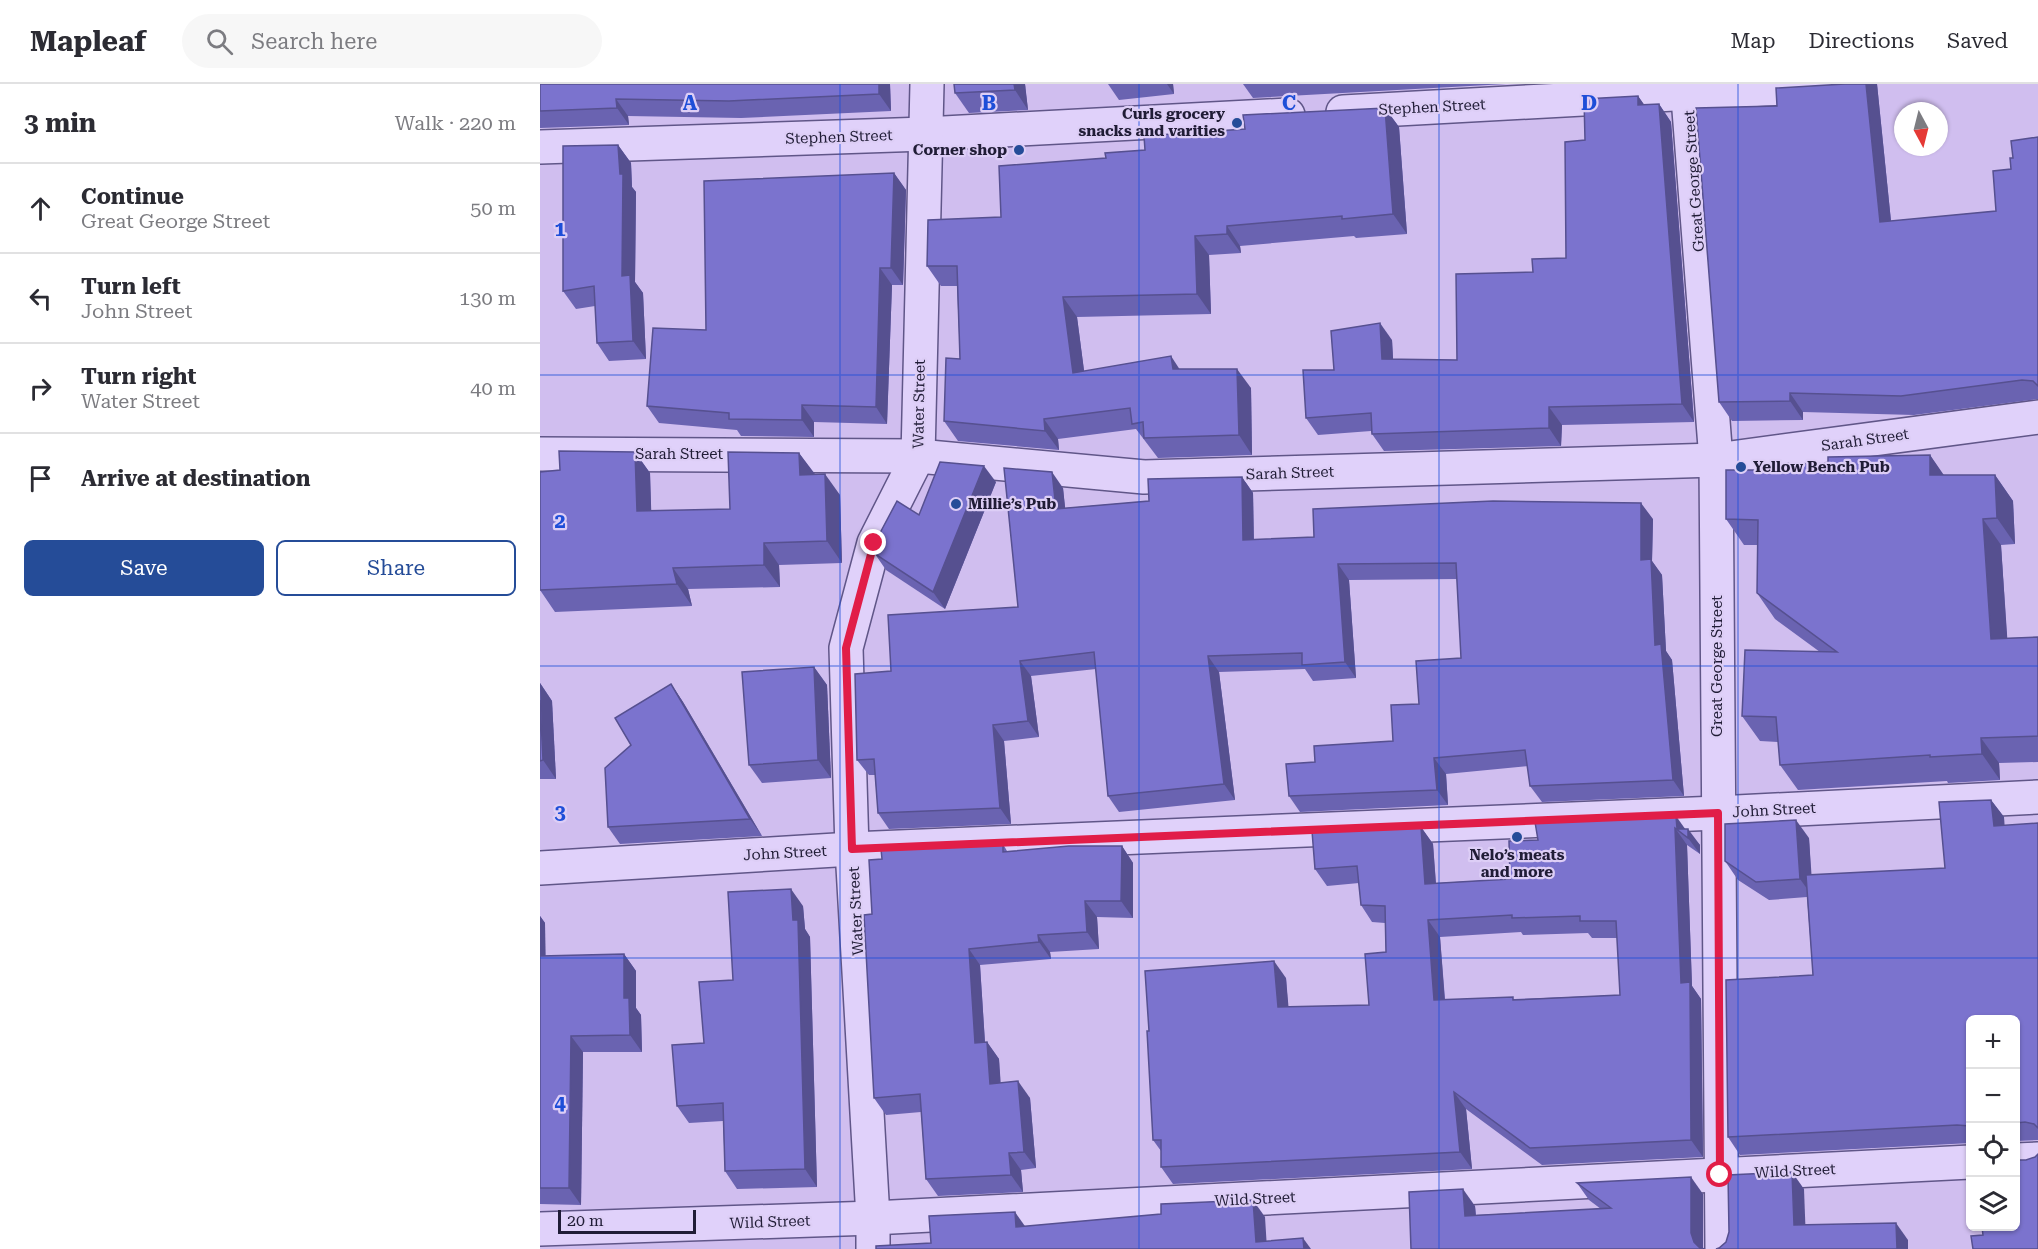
<!DOCTYPE html>
<meta charset="utf-8">
<style>
:root{--surface:#fff;--page:#f7f7f7;--text:#2b2b33;--muted:#7c7c81;--line:#e1e1e2;--accent:#254c98}
body{margin:0;font-family:"Roboto Serif",serif;background:var(--page);color:var(--text)}
.controls{position:absolute;right:18px;bottom:18px;display:grid;overflow:hidden;border-radius:9px;box-shadow:0 2px 4px #0004}
.controls button{width:54px;height:54px;display:grid;place-items:center;padding:0;border:0;border-bottom:2px solid var(--line);background:var(--surface);color:var(--text);font:30px sans-serif}
.compass{position:absolute;left:1354px;top:18px;width:54px;height:54px;border-radius:50%;background:var(--surface);box-shadow:0 2px 4px #0004;rotate:173deg}
.scale{position:absolute;left:18px;bottom:15px;width:138px;box-sizing:border-box;padding-left:6px;border:3px solid #201c36;border-top:0;font-size:16px;line-height:21px;white-space:nowrap;color:#201c36;-webkit-text-stroke:4px #ddcef6;paint-order:stroke}
.stop{position:absolute;width:18px;height:18px;margin:-14px;border:4px solid #e11d48;border-radius:50%;background:#fff}
.stop.end{background:#e11d48;border-color:#fff;box-shadow:0 2px 6px #0008}
.list{margin:0;padding:0;list-style:none}
h2{display:flex;justify-content:space-between;align-items:center;height:78px;margin:0;padding:0 24px;font-size:26px}
h2 small{font-size:20px;font-weight:400;color:var(--muted)}
.list li{display:grid;grid-template-columns:39px 1fr auto;gap:18px;align-items:center;box-sizing:border-box;height:90px;padding:0 24px;border-top:2px solid var(--line)}
.list b{display:block;font-size:22px;white-space:nowrap}
.list p{margin:0;font-size:20px;white-space:nowrap;color:var(--muted)}
.list em{font-size:20px;font-style:normal;color:var(--muted)}
.actions{display:flex;gap:12px;padding:18px 24px}
.actions a{flex:1;padding:14px 0;border:2px solid var(--accent);border-radius:9px;text-align:center;font-size:21px;color:var(--accent)}
.actions .main{background:var(--accent);color:#fff}
.icon{flex:none;width:33px;height:33px;fill:none;stroke:currentColor;stroke-width:2;stroke-linecap:round;stroke-linejoin:round}
.map{position:relative;flex:none;width:1498px;height:1165px;overflow:hidden}
header{display:flex;align-items:center;gap:36px;box-sizing:border-box;height:84px;padding:0 30px;background:var(--surface);border-bottom:2px solid var(--line)}
header strong{font-size:28px}
nav{display:flex;gap:33px;margin-inline-start:auto;font-size:21px}
.search{width:420px;height:54px;background:var(--page);display:flex;align-items:center;gap:15px;box-sizing:border-box;padding:0 21px;border-radius:33px;color:var(--muted);font-size:22px}
main{display:flex}
aside{flex:1;background:var(--surface)}
.map>svg:first-child{display:block}
</style>
<header>
<strong>Mapleaf</strong>
<div class="search"><svg class="icon" aria-label="search" viewBox="0 0 24 24"><circle cx="10" cy="10" r="6"/><path d="M15 15l6 6"/></svg>Search here</div>
<nav><a>Map</a><a>Directions</a><a>Saved</a></nav>
</header>
<main>
<aside>
<h2>3 min<small>Walk · 220 m</small></h2>
<ul class="list">
<li><svg class="icon" aria-label="ahead" viewBox="0 0 24 24"><path d="M12 20V5M6 11l6-6 6 6"/></svg><div><b>Continue</b><p>Great George Street</p></div><em>50 m</em></li>
<li><svg class="icon" aria-label="left" viewBox="0 0 24 24"><path d="M17 20v-9H6M10 6l-5 5 5 5"/></svg><div><b>Turn left</b><p>John Street</p></div><em>130 m</em></li>
<li><svg class="icon" aria-label="right" viewBox="0 0 24 24"><path d="M7 20v-9h11M14 6l5 5-5 5"/></svg><div><b>Turn right</b><p>Water Street</p></div><em>40 m</em></li>
<li><svg class="icon" aria-label="arrive" viewBox="0 0 24 24"><path d="M6 21V4h12l-3 4 3 4H6"/></svg><div><b>Arrive at destination</b></div></li>
</ul>
<div class="actions"><a class="main">Save</a><a>Share</a></div>
</aside>
<div class="map">
<svg width="1498" height="1165" viewBox="0 0 1498 1165">
<rect width="100%" height="100%" fill="#d0beef"/>
<g fill="none" stroke-linecap="round" stroke-linejoin="round">
<g stroke="#605688" stroke-width="36">
<g id="street">
<path d="M1147 0 1176 376 1182 1165"/>
<path d="M803 28 1316 0"/>
<path d="M0 63 385 50 748 31"/>
<path d="M0 370 378 372 604 393 1176 376 1498 333"/>
<path d="M0 784 312 765 1177 729 1498 713"/>
<path d="M1476 1076 1498 1075"/>
<path d="M0 1145 333 1134 1430 1078"/>
<path d="M333 1165V1134L312 765 306 564 334 459 378 372 387 0"/>
</g>
</g>
<use href="#street" stroke="#e0d1fa" stroke-width="33"/>
</g>
<g fill="#6a63b1" fill-rule="evenodd">
<path d="M0 0H350L351 27 201 34 88 32 89 41 0 44Z"/>
<path d="M485 0 488 26 429 29 415 9Z"/>
<path d="M568 0H633L634 10 579 16Z"/>
<path d="M703 0H966L713 14Z"/>
<path d="M1305 0H1337L1351 137 1456 127 1471 85 1473 74 1498 53V315L1374 331 1263 328V336L1192 337 1179 318 1237 22Z"/>
<path d="M1098 12 1104 21 1119 20 1131 38 1154 338 1022 341 1021 362 844 367 832 350 831 347 778 351 766 334 794 286 852 256 853 275 917 276 993 188 1026 174 1045 56Z"/>
<path d="M845 24 859 43 867 150 816 154 814 152 700 162 701 169 669 171 671 230 537 233 544 287 639 285 711 304 712 371 618 374 596 345 518 355 519 366 418 357 404 337 420 275 417 202H401L387 182 461 133 566 74 705 45Z"/>
<path d="M78 61 91 79 92 103 96 108 95 198 103 209 106 275 69 277 57 259 55 222 36 225 23 207Z"/>
<path d="M354 89 366 106 363 201H352L347 340 274 338V353L201 352 197 346 119 339 107 322 166 246Z"/>
<path d="M95 368 110 389 111 427 190 425 259 369 274 390 300 411 302 479 239 481 240 503 148 505 152 522 15 528 0 506 20 386Z"/>
<path d="M1390 371 1403 391H1455L1473 417 1475 460 1461 461 1467 554 1498 553V678L1459 679 1460 696 1408 699 1407 697 1258 706 1240 681 1238 658 1220 657 1202 632 1280 568 1235 535 1217 509V461H1204L1186 435 1247 386 1288 380Z"/>
<path d="M702 393 713 409 714 456 1113 435 1112 477 1122 491 1126 567 1132 576 1144 712 1002 718 990 702 988 682 906 690 908 721 760 728 749 712 775 678 853 657 879 620 921 574 917 495 809 496 816 594 773 597 765 585 679 588 695 716 579 728 568 712 556 585 491 592 499 653 464 657 471 740 349 745 338 729 335 691H329L317 676 351 587 478 523 523 404 525 424 609 417Z"/>
<path d="M456 398 405 525 346 486 335 470 379 431Z"/>
<path d="M274 583 287 601 291 694 222 699 209 681Z"/>
<path d="M0 599 12 617 16 695H0Z"/>
<path d="M131 600 143 618 222 752 80 760 68 743 91 661Z"/>
<path d="M1451 716 1464 733V742L1498 739V1056L1476 1057V936H1431V1059L1200 1071 1188 1053 1273 891 1267 813 1229 816 1198 796 1185 777 1269 754 1271 791 1405 784Z"/>
<path d="M995 738 1145 745 1160 761V770L1147 761 1152 902 1161 915 1163 1073 1002 1081 926 1025 932 1085 633 1100 621 1083V1067L613 1056 609 947 746 894 748 923 829 921 846 868 845 839 832 838 821 821 819 799 787 802 775 785 881 743 893 760 896 799 970 795 998 756ZM981 848 983 851 1048 849 1052 854H1077L1080 911 975 915H905L900 853Z"/>
<path d="M463 760 467 767 582 762 593 779V834L557 833 559 865 510 868 511 875 440 881 445 958H447L459 975 460 999 490 1014 496 1084 481 1086 483 1108 398 1112 386 1095 381 1028 346 1031 334 1014 332 830 342 775Z"/>
<path d="M263 822 265 845 270 853 277 1103 197 1105 185 1087 183 1037 149 1039 137 1022 193 896Z"/>
<path d="M0 832 5 839V872L84 870 96 887V924L101 931 102 968H43L41 1121 0 1120Z"/>
<path d="M1037 1099 1163 1110 871 1165 935 1122 936 1131 1061 1125 1049 1116Z"/>
</g>
<g fill="#565090">
<path d="M339 0H350L351 27 339 10Z"/>
<path d="M474 0H485L488 26 475 6Z"/>
<path d="M627 0H633L634 10Z"/>
<path d="M1326 0H1337L1353 157 1340 138Z"/>
<path d="M1098 12 1111 30 1098 21Z"/>
<path d="M76 15 88 32 89 41 77 24Z"/>
<path d="M1119 20 1131 38 1154 338 1142 320Z"/>
<path d="M845 24 859 43 867 150 853 130Z"/>
<path d="M78 61 91 79 92 103 96 108 95 198 103 209 106 275 93 257 82 192 80 90Z"/>
<path d="M354 89 366 106 363 201 351 184Z"/>
<path d="M687 142 700 162 701 169 687 150Z"/>
<path d="M655 152 669 171 671 230 657 210Z"/>
<path d="M340 184 352 201 347 340 336 323Z"/>
<path d="M523 213 537 233 547 309 533 289Z"/>
<path d="M840 239 852 256 854 292 842 275Z"/>
<path d="M631 272 644 292 633 285Z"/>
<path d="M697 285 711 304 712 371 699 351Z"/>
<path d="M1250 309 1263 328V336L1250 317Z"/>
<path d="M262 321 274 338V353L262 336Z"/>
<path d="M1009 323 1022 341 1021 362 1009 344Z"/>
<path d="M504 335 518 355 519 366 505 347Z"/>
<path d="M95 368 110 389 112 449 97 427Z"/>
<path d="M259 369 275 390 260 391Z"/>
<path d="M1390 371 1408 397 1390 391Z"/>
<path d="M444 382 456 398 405 525 393 508Z"/>
<path d="M512 388 523 404 527 441 516 425Z"/>
<path d="M285 390 300 411 302 479 287 457Z"/>
<path d="M1455 391 1473 417 1475 460 1457 434Z"/>
<path d="M702 393 713 409 714 472 703 456Z"/>
<path d="M1101 419 1113 435 1112 477 1122 491 1126 567 1132 576 1144 712 1133 696 1115 561 1101 476Z"/>
<path d="M1443 435 1461 461 1469 580 1451 555Z"/>
<path d="M224 459 239 481 240 503 224 481Z"/>
<path d="M798 480 809 496 816 594 805 578Z"/>
<path d="M133 484 148 505 152 522 137 500Z"/>
<path d="M668 572 679 588 695 716 684 700Z"/>
<path d="M480 577 491 592 499 653 488 637Z"/>
<path d="M274 583 287 601 291 694 278 676Z"/>
<path d="M0 599 12 617 16 695 3 676Z"/>
<path d="M131 600 143 618 222 752 210 735Z"/>
<path d="M453 641 464 657 471 740 460 724Z"/>
<path d="M1441 654 1459 679 1460 696 1442 670Z"/>
<path d="M894 674 906 690 908 721 897 706Z"/>
<path d="M1451 716 1464 733 1466 760 1454 742Z"/>
<path d="M1136 732 1148 749 1137 745Z"/>
<path d="M1256 736 1269 754 1273 813 1260 795Z"/>
<path d="M881 743 893 760 897 817 885 800Z"/>
<path d="M1135 744 1147 761 1152 902 1161 915 1163 1073 1151 1056 1141 899Z"/>
<path d="M1148 745 1160 761V770L1148 754Z"/>
<path d="M582 762 593 779V834L581 817Z"/>
<path d="M251 805 263 822 265 845 270 853 277 1103 265 1085Z"/>
<path d="M545 817 557 833 559 865 547 848Z"/>
<path d="M0 832 5 839 6 889 0 881Z"/>
<path d="M888 836 900 853 906 933 894 916Z"/>
<path d="M498 851 510 868 511 875 499 858Z"/>
<path d="M429 865 440 881 446 975 435 959Z"/>
<path d="M84 870 96 887V924L101 931 102 968 90 951 84 914Z"/>
<path d="M734 877 746 894 750 940 738 923Z"/>
<path d="M31 952 43 968 41 1121 29 1104Z"/>
<path d="M447 958 459 975 462 1017 450 1000Z"/>
<path d="M478 997 490 1014 496 1084 484 1068Z"/>
<path d="M914 1008 926 1025 932 1085 920 1068Z"/>
<path d="M469 1069 481 1086 483 1108 471 1091Z"/>
<path d="M1252 1088 1264 1105 1266 1158 1254 1141Z"/>
<path d="M1151 1093 1163 1110V1165H1159L1154 1158 1151 1149Z"/>
<path d="M923 1105 935 1122 937 1149 925 1132Z"/>
<path d="M713 1116 725 1133 727 1165 716 1158Z"/>
<path d="M475 1128 487 1145 476 1143Z"/>
<path d="M1356 1139 1368 1156V1165H1357Z"/>
<path d="M763 1154 771 1165H764Z"/>
</g>
<g fill="#7b73ce" stroke="#565090" stroke-width="1.5" fill-rule="evenodd">
<path d="M0 0H339V10L189 17 76 15 77 24 0 27Z"/>
<path d="M414 0H474L475 6 415 9Z"/>
<path d="M1305 0H1326L1340 138 1456 127 1453 87 1471 85 1470 74H1473L1471 57 1498 53V302L1493 297 1482 296 1361 312 1250 309V317L1179 318 1156 24 1237 22 1236 4Z"/>
<path d="M1098 12V21L1119 20 1142 320 1009 323V344L832 350 831 329 766 334 763 286H794L791 247 840 239 842 275 917 276 916 190 993 188 992 175 1026 174 1025 58 1045 56 1044 15Z"/>
<path d="M845 24 853 130 802 135V132L687 142V150L655 152 657 210 523 213 533 289 631 272 633 285H697L699 351 604 354 603 338 592 340 590 324 504 335 505 347 404 337 406 274 420 275 417 182H387L388 136 461 133 459 82 566 74 565 69 605 66 604 52 705 45 703 31Z"/>
<path d="M78 61 80 90H83L82 192 90 191 93 257 57 259 54 202 23 207V62Z"/>
<path d="M354 89 351 184H340L336 323 262 321V336L189 335V329L107 322 113 244 166 246 164 97Z"/>
<path d="M19 367 95 368 97 427 190 425 188 368 259 369 260 391 285 390 287 457 224 459V481L133 484 137 500 0 506V388L20 386Z"/>
<path d="M1390 371V391H1455L1457 434 1443 435 1451 555 1498 553V652L1441 654 1442 670 1390 673V671L1240 681 1236 633 1202 632 1205 566 1297 568 1217 509 1218 436 1186 435V386H1247V379L1288 380V373Z"/>
<path d="M400 378 444 382 393 508 335 470 340 449 357 417 379 431Z"/>
<path d="M464 384 512 388 516 425 609 417 608 395 702 393 703 456 774 453 773 425 953 417 1101 419V476L1111 475 1115 561 1121 560 1133 696 990 702 985 666 894 674 897 706 749 712 746 680 775 678 774 662 853 657 851 621 879 620 876 577 921 574 916 479 798 480 805 578 762 581V569L668 572 684 700 568 712 554 568 480 577 488 637 453 641 460 724 338 729 334 675 317 676 315 590 351 587 348 531 478 523Z"/>
<path d="M274 583 278 676 209 681 202 588Z"/>
<path d="M131 600 210 735 68 743 65 684 91 661 75 634Z"/>
<path d="M0 616 3 676 0 677Z"/>
<path d="M1451 716 1454 742 1498 739V1044L1494 1040 1485 1038 1476 1039V936H1431V1045L1430 1042 1417 1041 1188 1053 1186 896 1273 891 1266 791 1405 784 1399 718Z"/>
<path d="M1136 732 1137 745H1148V754L1135 744 1141 899 1150 898 1151 1056 990 1064 914 1008 920 1068 621 1083V1056H613L607 947H609L605 887 734 877 738 923 829 921 825 870 846 868 845 822 821 821 817 782 775 785 772 747 881 743 885 800 970 795 969 757 998 756 995 738ZM972 831V834L1040 832V837H1076L1080 911 973 916V913L894 916 888 836Z"/>
<path d="M1256 736 1260 795 1216 798 1185 777V740Z"/>
<path d="M463 760V768L529 762H582L581 817H545L547 848 498 851 499 858 429 865 435 959 447 958 450 1000 478 997 484 1068 469 1069 471 1091 386 1095 380 1010 334 1014 324 831 332 830 329 776 342 775 341 765Z"/>
<path d="M251 805 253 836H258L265 1085 185 1087 183 1019 137 1022 132 961 164 959 159 898 193 896 188 808Z"/>
<path d="M84 870V914H89L90 951 31 952 29 1104H0V872Z"/>
<path d="M1498 1070V1165H1433L1431 1152 1443 1151 1442 1143H1476V1076H1486L1495 1073Z"/>
<path d="M1252 1088 1254 1141 1356 1139 1357 1165H1176L1179 1164 1186 1158 1189 1148 1188 1091Z"/>
<path d="M1151 1093V1149L1154 1158 1160 1164 1165 1165H871L869 1108 923 1105 925 1132 1071 1124 1037 1099Z"/>
<path d="M713 1116 716 1158 763 1154 764 1165H336V1162L391 1159 389 1132 475 1128 476 1143 621 1130V1120Z"/>
</g>
<g fill="none" stroke-linecap="round" stroke-linejoin="round">
<path stroke="#e11d48" stroke-width="8" d="M334 459 306 564 312 765 1178 729 1180 1091"/>
</g>
<path fill="none" stroke="#1d4ed8" stroke-width="1.5" stroke-opacity="0.55" d="M300 0V1165M599 0V1165M899 0V1165M1198 0V1165M0 291H1498M0 582H1498M0 874H1498"/>
<g fill="#254c98" stroke="#ddcef6" stroke-width="2">
<circle cx="697" cy="39" r="6"/>
<circle cx="479" cy="66" r="6"/>
<circle cx="1201" cy="383" r="6"/>
<circle cx="416" cy="420" r="6"/>
<circle cx="977" cy="753" r="6"/>
</g>
<g text-anchor="middle" stroke-width="4.5" stroke-linejoin="round" paint-order="stroke">
<g font-size="15" fill="#201c36" stroke="#ddcef6">
<text transform="translate(892 23) rotate(-3)" y="5">Stephen Street</text>
<text transform="translate(299 53) rotate(-2)" y="5">Stephen Street</text>
<text transform="translate(1154 97) rotate(-94)" y="5">Great George Street</text>
<text transform="translate(379 320) rotate(-89)" y="5">Water Street</text>
<text transform="translate(1325 356) rotate(-8)" y="5">Sarah Street</text>
<text x="139" y="375">Sarah Street</text>
<text transform="translate(750 389) rotate(-2)" y="5">Sarah Street</text>
<text transform="translate(1177 582) rotate(-90)" y="5">Great George Street</text>
<text transform="translate(1234 726) rotate(-3)" y="5">John Street</text>
<text transform="translate(245 769) rotate(-3)" y="5">John Street</text>
<text transform="translate(316 827) rotate(-93)" y="5">Water Street</text>
<text transform="translate(1255 1087) rotate(-3)" y="5">Wild Street</text>
<text transform="translate(715 1115) rotate(-3)" y="5">Wild Street</text>
<text transform="translate(230 1138) rotate(-2)" y="5">Wild Street</text>
</g>
<g font-size="15" font-weight="bold" fill="#201c36" stroke="#ddcef6" text-anchor="end">
<text x="685" y="35">Curls grocery<tspan x="685" dy="17">snacks and varities</tspan></text>
<text x="467" y="71">Corner shop</text>
<text x="1213" y="388" text-anchor="start">Yellow Bench Pub</text>
<text x="428" y="425" text-anchor="start">Millie’s Pub</text>
<text x="977" y="776" text-anchor="middle">Nelo’s meats<tspan x="977" dy="17">and more</tspan></text>
</g>
</g>
<g font-size="20" text-anchor="middle" font-weight="bold" fill="#1d4ed8" stroke="#ddcef6" stroke-width="4.5" stroke-linejoin="round" paint-order="stroke">
<text x="150" y="26">A</text>
<text x="449" y="26">B</text>
<text x="749" y="26">C</text>
<text x="1049" y="26">D</text>
<text x="20" y="152">1</text>
<text x="20" y="444">2</text>
<text x="20" y="735">3</text>
<text x="20" y="1026">4</text>
</g>
</svg>
<div class="controls">
<button>+</button>
<button>−</button>
<button><svg class="icon" aria-label="locate" viewBox="0 0 24 24"><circle cx="12" cy="12" r="6"/><path d="M12 2v4M12 18v4M2 12h4M18 12h4"/></svg></button>
<button><svg class="icon" aria-label="layers" viewBox="0 0 24 24"><path d="M12 4l9 5-9 5-9-5zM3 14l9 5 9-5"/></svg></button>
</div>
<svg class="compass" viewBox="-18 -18 36 36"><path d="M0-13l5 13h-10z" fill="#e53935"/><path d="M0 13l5-13h-10z" fill="#7c7c81"/></svg>
<div class="scale">20 m</div>
<div class="stop" style="left:1180px;top:1091px"></div>
<div class="stop end" style="left:334px;top:459px"></div>
</div>
</main>
